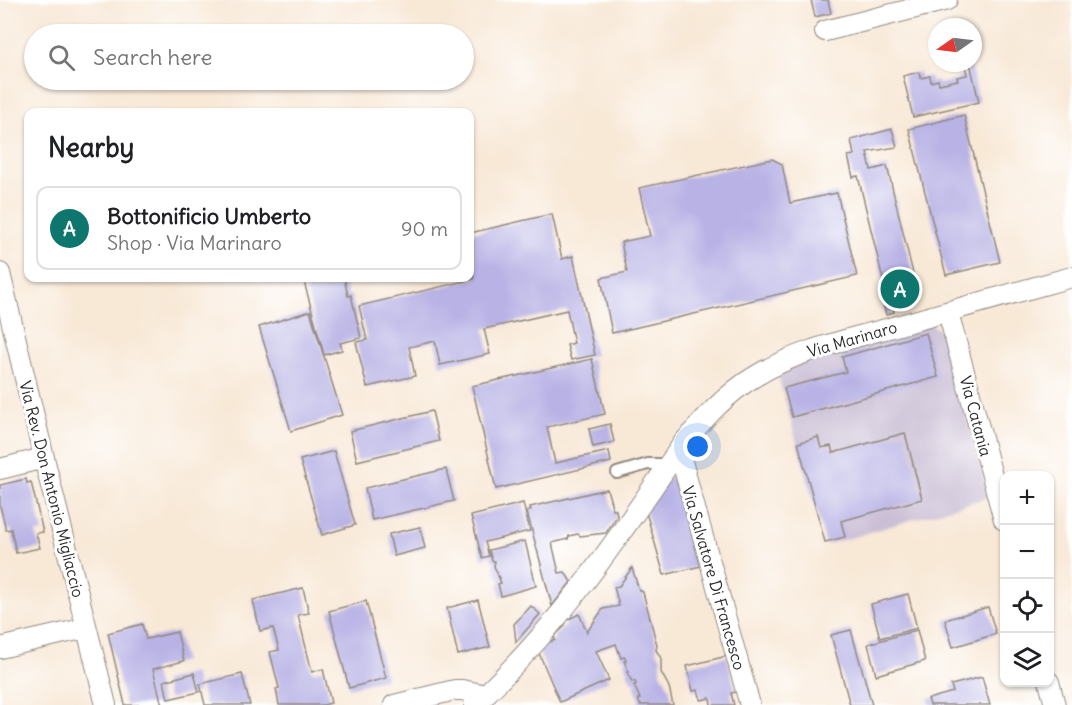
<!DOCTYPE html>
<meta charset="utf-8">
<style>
:root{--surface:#fff;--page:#f2f2f2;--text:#202124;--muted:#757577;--line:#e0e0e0;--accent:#0f766e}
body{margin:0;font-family:Delius,sans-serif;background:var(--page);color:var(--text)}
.controls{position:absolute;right:18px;bottom:18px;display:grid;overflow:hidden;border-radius:12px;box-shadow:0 2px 4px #0004}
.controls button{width:54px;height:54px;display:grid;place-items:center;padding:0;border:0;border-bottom:2px solid var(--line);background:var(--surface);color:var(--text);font:30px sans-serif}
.compass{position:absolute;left:928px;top:18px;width:54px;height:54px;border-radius:50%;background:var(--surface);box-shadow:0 2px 4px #0004;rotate:256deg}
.you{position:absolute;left:698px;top:447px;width:21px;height:21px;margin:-15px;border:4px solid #fff;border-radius:50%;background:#1a73e8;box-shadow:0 0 0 9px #1a73e833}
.badge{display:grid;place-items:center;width:39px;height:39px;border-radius:50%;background:var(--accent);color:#fff;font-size:20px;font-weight:700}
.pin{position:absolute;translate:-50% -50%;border:3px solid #fff;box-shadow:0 2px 6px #0006}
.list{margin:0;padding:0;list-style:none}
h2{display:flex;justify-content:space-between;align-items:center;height:78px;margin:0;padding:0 24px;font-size:26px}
h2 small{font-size:20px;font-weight:400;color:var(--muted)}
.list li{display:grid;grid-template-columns:39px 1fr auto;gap:18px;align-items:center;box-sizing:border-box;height:84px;margin:0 12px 12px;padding:0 12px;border:2px solid var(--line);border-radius:12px}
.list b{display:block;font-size:22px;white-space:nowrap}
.list p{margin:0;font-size:20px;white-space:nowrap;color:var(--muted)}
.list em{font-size:20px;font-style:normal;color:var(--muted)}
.icon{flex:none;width:33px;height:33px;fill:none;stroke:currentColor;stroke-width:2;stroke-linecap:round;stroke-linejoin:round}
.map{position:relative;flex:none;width:1072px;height:705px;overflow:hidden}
.search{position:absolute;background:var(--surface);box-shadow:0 2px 4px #0004;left:24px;top:24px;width:450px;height:66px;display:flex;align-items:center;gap:15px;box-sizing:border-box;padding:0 21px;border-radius:33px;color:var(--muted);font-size:22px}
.panel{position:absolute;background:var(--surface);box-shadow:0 2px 4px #0004;left:24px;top:108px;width:450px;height:174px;border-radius:12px}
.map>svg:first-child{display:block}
</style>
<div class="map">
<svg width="1072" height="705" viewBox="0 0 1072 705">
<rect width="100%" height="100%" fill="#fff"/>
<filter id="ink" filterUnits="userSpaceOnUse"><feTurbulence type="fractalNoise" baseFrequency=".0167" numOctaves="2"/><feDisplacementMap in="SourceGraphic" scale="12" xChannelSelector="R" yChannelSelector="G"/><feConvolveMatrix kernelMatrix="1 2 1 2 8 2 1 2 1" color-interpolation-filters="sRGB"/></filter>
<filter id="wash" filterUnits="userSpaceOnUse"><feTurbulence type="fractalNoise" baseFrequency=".008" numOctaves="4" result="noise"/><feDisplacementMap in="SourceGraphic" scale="24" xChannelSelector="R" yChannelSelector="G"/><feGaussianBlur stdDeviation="1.35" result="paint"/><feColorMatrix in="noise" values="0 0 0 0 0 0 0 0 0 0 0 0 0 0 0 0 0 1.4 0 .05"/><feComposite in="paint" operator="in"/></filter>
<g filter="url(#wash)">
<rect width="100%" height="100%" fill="#f8e8d6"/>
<path fill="#cbbfd5" d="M928 323 942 332 989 497 826 545 777 372 810 359Z"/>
<g id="blocks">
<g fill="#b8b2e5">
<path d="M811 0H828L831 13 815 17Z"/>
<path d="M965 63H970L979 102 913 117 903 76 919 72 921 78 930 76 931 82 938 80 939 84 958 80 957 77 967 75Z"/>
<path d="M964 115 1000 262 946 275 909 129Z"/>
<path d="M892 129 897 147 867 152 871 170 887 166 917 290 887 296 858 176 853 177 848 156 854 155 851 140Z"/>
<path d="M772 159 782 164 790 203 837 193 857 276 612 333 601 278 627 272 621 242 650 236 639 188Z"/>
<path d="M552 214 562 259 573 256 595 355 571 360 567 345 574 343 567 310 484 329 490 354 440 365 435 341 409 347 415 376 367 387 356 342 367 340 359 306 474 279 470 259V233Z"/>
<path d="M303 278H344L348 296 351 295 361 338 340 343 342 350 324 355Z"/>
<path d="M891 297 894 312 886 315 882 299Z"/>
<path d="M310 311 342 415 291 431 259 327Z"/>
<path d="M926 333 938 377 792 417 784 388 846 372 842 357Z"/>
<path d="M592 359 605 414 547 427 555 463 609 451 611 462 496 489 472 386Z"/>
<path d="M432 411 439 441 357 461 350 431Z"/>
<path d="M610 424 614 442 593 447 589 429Z"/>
<path d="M905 433 922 499 841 521 845 537 825 542 798 443 818 437 821 448 831 446 833 453Z"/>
<path d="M334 451 355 525 322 535 300 460Z"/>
<path d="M446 469 454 501 372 520 365 488Z"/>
<path d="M676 471 701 566 664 575 644 505Z"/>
<path d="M26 479 27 483 31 482 43 532 36 533 40 548 16 553 11 529 6 530 0 506V485Z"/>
<path d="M607 489 613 510H616L617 516 606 533 580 536 578 534 569 536 568 539 552 543 559 573 565 572 571 582 552 606 527 512 531 510 530 507Z"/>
<path d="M523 503 530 531 485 542 489 556 482 558 471 516Z"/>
<path d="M420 527 425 548 394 556 389 534Z"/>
<path d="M525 541 536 586 501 596 498 584 501 583 494 566 495 561H492L489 550Z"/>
<path d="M632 568 639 590 643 592 657 645 656 650 661 658V672L669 687 673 705H640L638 699H640L634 685 636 684 635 681 632 682 627 672H629L624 661 626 660 625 657 621 658 616 644 596 651 609 680 560 702 538 651 547 643 555 640 554 636 564 627 567 620 579 614 587 632 603 609 619 606 614 587 619 586Z"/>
<path d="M303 588 309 613 298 615 312 672 323 669 331 703 323 705H279L276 689 279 688 270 652 279 650 273 628 260 631 253 600Z"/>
<path d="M908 594 917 628 880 638 871 604Z"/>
<path d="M478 600 490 647 458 655 447 608Z"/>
<path d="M366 601 386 678 349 688 329 611Z"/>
<path d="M531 606 540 614 516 642 514 624Z"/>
<path d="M988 607 996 634 953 647 945 620Z"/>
<path d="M142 624 146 639 177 632 184 661 153 669 162 705H125L108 633Z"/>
<path d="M851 630 867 687 872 705H850L831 635Z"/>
<path d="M917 630 925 661 876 675 868 644Z"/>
<path d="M727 656 736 692 731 693 734 705H711L710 698 701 700 698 690 693 691 687 666Z"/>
<path d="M194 673 199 692 168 699 164 681Z"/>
<path d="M242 674 250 705H205L200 684Z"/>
<path d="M982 677 990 705H930L928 699 953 692 951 685Z"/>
</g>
</g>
</g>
<g filter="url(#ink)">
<use href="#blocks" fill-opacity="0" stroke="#928a80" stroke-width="1.5"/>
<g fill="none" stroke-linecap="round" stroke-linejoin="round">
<g stroke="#928a80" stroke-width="14">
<path id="service" d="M617 473 648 464H669"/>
</g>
<g stroke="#928a80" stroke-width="22">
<g id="minor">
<path d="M825 31 947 0"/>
<path d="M0 273 44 458 106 705"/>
<path d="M948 312 1004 520"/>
<path d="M679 451 750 705"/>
<path d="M0 469 44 458"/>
<path d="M0 648 86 628"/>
<path d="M1049 682 1055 705"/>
<path d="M394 705 455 690H462L486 695"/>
<path d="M474 705C558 629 620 535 684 442 705 418 726 394 754 377 797 350 847 340 896 326 954 310 1013 293 1072 277"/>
</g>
</g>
<use href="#service" stroke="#fff" stroke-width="10"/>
<use href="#minor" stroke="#fff" stroke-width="20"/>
</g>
</g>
<g text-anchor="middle" stroke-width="6" stroke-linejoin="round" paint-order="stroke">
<g font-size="16" fill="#2b2b2b" stroke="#fff">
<text transform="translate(852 339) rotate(-16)" y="6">Via Marinaro</text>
<text transform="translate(976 416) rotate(75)" y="6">Via Catania</text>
<text transform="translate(52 489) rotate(76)" y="6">Via Rev. Don Antonio Migliaccio</text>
<text transform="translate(714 578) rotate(74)" y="6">Via Salvatore Di Francesco</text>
</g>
</g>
</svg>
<div class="controls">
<button>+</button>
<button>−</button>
<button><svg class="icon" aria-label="locate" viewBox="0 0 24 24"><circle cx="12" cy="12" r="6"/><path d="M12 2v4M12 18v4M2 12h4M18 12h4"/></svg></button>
<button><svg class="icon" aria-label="layers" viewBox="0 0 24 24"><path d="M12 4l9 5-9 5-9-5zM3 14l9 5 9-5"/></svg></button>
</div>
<svg class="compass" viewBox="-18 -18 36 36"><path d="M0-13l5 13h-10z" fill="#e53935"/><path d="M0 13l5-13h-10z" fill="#757577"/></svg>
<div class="you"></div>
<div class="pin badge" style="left:900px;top:289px">A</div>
<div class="search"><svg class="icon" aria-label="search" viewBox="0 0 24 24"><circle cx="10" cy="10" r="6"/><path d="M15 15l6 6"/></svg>Search here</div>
<section class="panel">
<h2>Nearby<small></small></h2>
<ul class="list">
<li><span class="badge">A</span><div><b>Bottonificio Umberto</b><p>Shop · Via Marinaro</p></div><em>90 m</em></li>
</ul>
</section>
</div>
